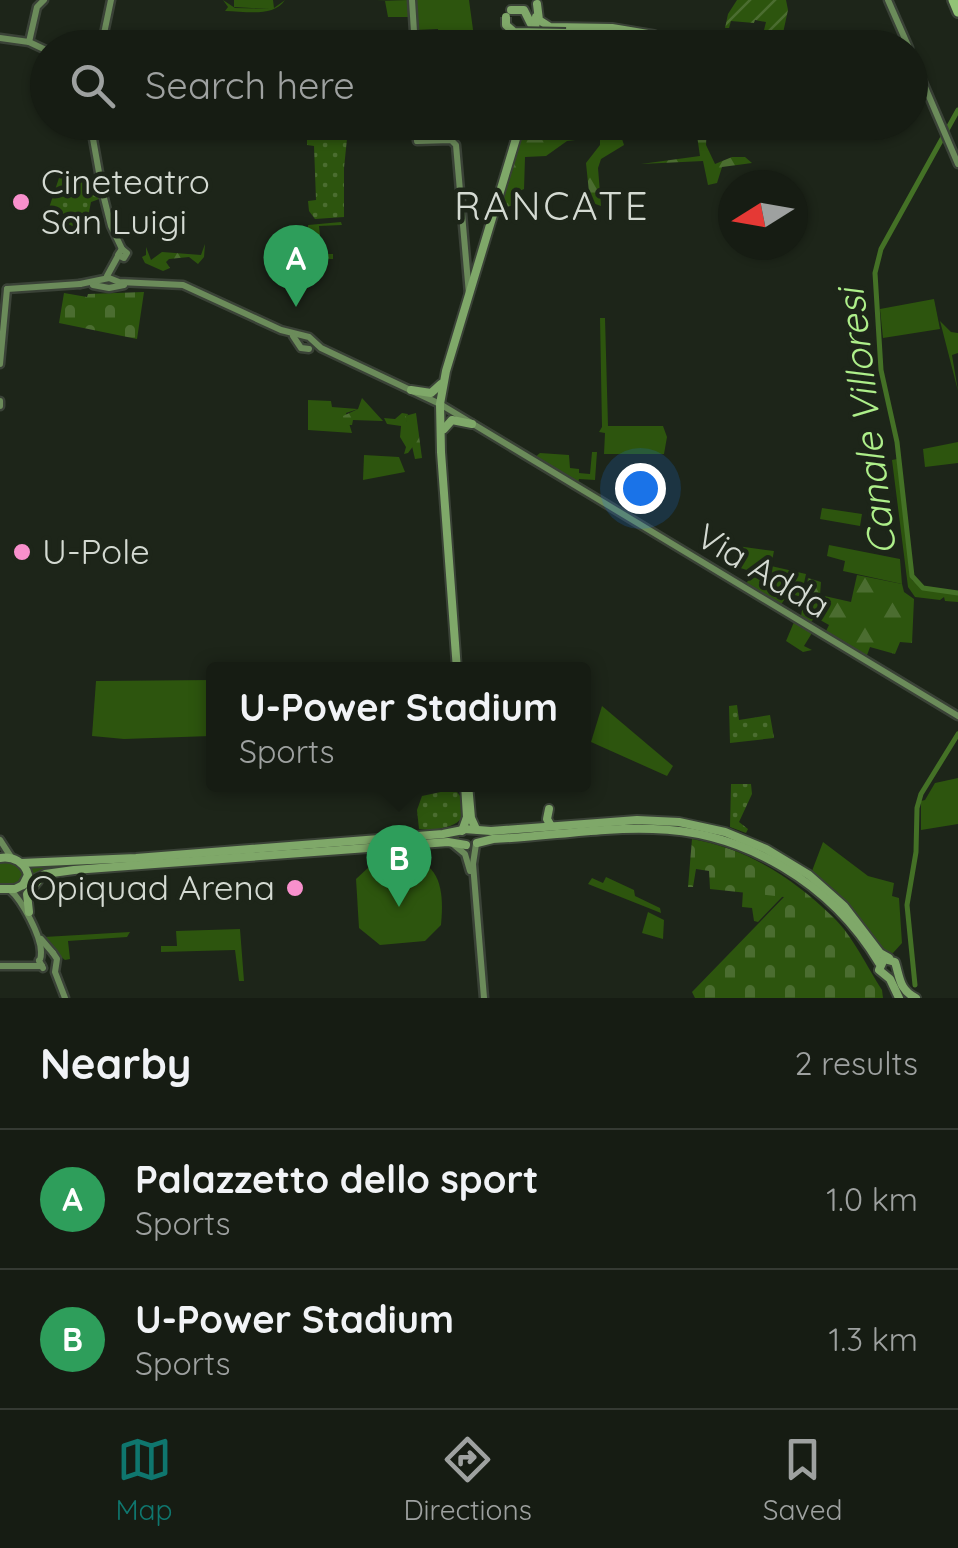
<!DOCTYPE html>
<style>
:root{--surface:#161c13;--page:#1f251c;--text:#f1f3f6;--muted:#9ea1a0;--line:#353a33;--accent:#0f766e}
body{margin:0;font-family:Quicksand,sans-serif;background:var(--page);color:var(--text)}
.compass{position:absolute;left:718px;top:170px;width:90px;height:90px;border-radius:50%;background:var(--surface);box-shadow:0 2px 8px #0004;rotate:259deg}
.you{position:absolute;left:640px;top:488px;width:35px;height:35px;margin:-25px;border:8px solid #fff;border-radius:50%;background:#1a73e8;box-shadow:0 0 0 15px #1a73e833}
.badge{display:grid;place-items:center;width:65px;height:65px;border-radius:50%;background:var(--accent);color:#fff;font-size:32px;font-weight:700}
.pin{position:absolute;translate:-50% -82px;filter:drop-shadow(0 2px 5px #0008)}
.pin::after{content:'';position:absolute;top:52px;width:35px;height:30px;background:inherit;clip-path:polygon(0 0,100% 0,50% 100%)}
.popup{position:absolute;left:206px;top:662px;width:385px;height:130px;box-sizing:border-box;display:grid;place-content:center;border-radius:10px;background:var(--surface);filter:drop-shadow(0 2px 8px #0005);font-size:32px;white-space:nowrap;color:var(--muted)}
.popup b{font-size:38px;color:var(--text)}
.popup::after{content:'';position:absolute;left:50%;top:100%;margin-left:-20px;border:20px solid transparent;border-top-color:var(--surface)}
.list{margin:0;padding:0;list-style:none}
h2{display:flex;justify-content:space-between;align-items:center;height:130px;margin:0;padding:0 40px;font-size:42px}
h2 small{font-size:32px;font-weight:400;color:var(--muted)}
.list li{display:grid;grid-template-columns:65px 1fr auto;gap:30px;align-items:center;box-sizing:border-box;height:140px;padding:0 40px;border-top:2px solid var(--line)}
.list b{display:block;font-size:38px;white-space:nowrap}
.list p{margin:0;font-size:32px;white-space:nowrap;color:var(--muted)}
.list em{font-size:32px;font-style:normal;color:var(--muted)}
.icon{flex:none;width:55px;height:55px;fill:none;stroke:currentColor;stroke-width:2;stroke-linecap:round;stroke-linejoin:round}
.map{position:relative;flex:none;width:958px;height:998px;overflow:hidden}
.search{position:absolute;background:var(--surface);box-shadow:0 2px 8px #0004;left:30px;right:30px;top:30px;height:110px;display:flex;align-items:center;gap:25px;box-sizing:border-box;padding:0 35px;border-radius:55px;color:var(--muted);font-size:38px}
.sheet{height:410px;background:var(--surface)}
nav{display:flex;justify-content:space-around;align-items:center;box-sizing:border-box;height:140px;border-top:2px solid var(--line);background:var(--surface);font-size:28px;color:var(--muted)}
nav a{display:grid;justify-items:center;gap:5px}
nav .on{color:var(--accent)}
.map>svg:first-child{display:block}
</style>
<div class="map">
<svg width="958" height="998" viewBox="0 0 958 998">
<defs>
<pattern id="forest-firs" width="22" height="20" patternUnits="userSpaceOnUse" patternTransform="scale(2.5)"><rect width="22" height="20" fill="#2d550e"/><path d="M5 1l3.5 6h-7zM16 11l3.5 6h-7z" fill="#4b6d30"/></pattern>
<pattern id="cemetery-stones" width="16" height="16" patternUnits="userSpaceOnUse" patternTransform="scale(2.5)"><rect width="16" height="16" fill="#2d550e"/><path d="M2 7V4a2 2 0 0 1 4 0v3zM10 15v-3a2 2 0 0 1 4 0v3z" fill="#4b6d30"/></pattern>
<pattern id="park-dots" width="8" height="8" patternUnits="userSpaceOnUse" patternTransform="scale(2.5)"><rect width="8" height="8" fill="#2d550e"/><path d="M2 2h.1M6 6h.1" fill="none" stroke="#4b6d30" stroke-width="1.8" stroke-linecap="round"/></pattern>
<pattern id="garden-furrows" width="10" height="10" patternUnits="userSpaceOnUse" patternTransform="scale(2.5)"><rect width="10" height="10" fill="#2d550e"/><path d="M-1 1l2-2M0 10L10 0M9 11l2-2" fill="none" stroke="#4b6d30"/></pattern>
</defs>
<rect width="100%" height="100%" fill="#1d2519"/>
<g fill="#2d550e">
<path d="M223 0 235 8 270 9 234 7V0H273L274 8 285 0C273 18 245 11 225 11L228 7Z"/>
<path d="M409 0 411 17H388L385 1H376Z"/>
<path d="M415 0H469L474 37 438 36V29L416 30Z"/>
<path d="M341 222 342 225 319 226 322 254H333V259H308V255L316 253V232L308 231V225Z"/>
<path d="M934 299 940 329 883 338 880 309Z"/>
<path d="M600 318H605L608 426H663L667 437 664 454H604L605 433 599 432 602 427Z"/>
<path d="M940 321 951 332 958 333V353L952 355 958 391Z"/>
<path d="M308 400 331 401 332 407 358 409 346 413 352 433 308 430Z"/>
<path d="M402 413 408 414 406 419 414 445 408 453 404 454 406 447 400 437 401 426 387 424 384 418 395 419Z"/>
<path d="M958 442V463L925 467 923 449Z"/>
<path d="M592 452H597L595 480 579 479 578 484 534 458 540 453 569 455 570 468 579 469V473L590 474Z"/>
<path d="M364 455 399 457 405 472 363 480Z"/>
<path d="M897 459 912 580 923 589 958 594V602L945 601 944 597 940 600 915 597 908 587 892 460Z"/>
<path d="M822 508 862 514 860 526 820 519Z"/>
<path d="M829 545 900 559 902 584 843 571 845 561 827 556Z"/>
<path d="M737 546 774 551 771 566 806 574 801 597 789 593 780 606 746 584 753 572 734 566Z"/>
<path d="M794 622 812 633 804 646 812 650 803 652 786 641Z"/>
<path d="M214 680V724L211 736 124 739 92 736 96 681Z"/>
<path d="M602 706 673 766 667 776 591 742Z"/>
<path d="M958 778V824L921 830V801L925 800 935 783Z"/>
<path d="M459 833V841L67 869 29 879 26 865H67L267 851Z"/>
<path d="M823 842 868 876 894 883 892 896 899 898 902 943 893 953 886 952 837 892 812 871Z"/>
<path d="M7 859 20 866 24 873 22 882 15 887 0 886V860Z"/>
<path d="M420 862C444 871 443 903 441 925L425 941 380 945 359 928 356 879 369 867Z"/>
<path d="M606 877 634 890 635 896 660 908 661 913 588 884 592 878 603 883Z"/>
<path d="M743 890 783 896 758 922 754 921 752 908 742 907Z"/>
<path d="M648 912 664 920 663 939 642 933Z"/>
<path d="M240 929 244 981H239L235 950 161 952V946H177L176 931Z"/>
<path d="M130 932 127 937 68 941 70 959 65 960 46 945 44 937Z"/>
</g>
<g fill="url(#forest-firs)">
<path d="M695 122 707 125 706 145 715 164 732 157H745L752 163 722 167 717 183 708 185 703 161 641 164 700 156Z"/>
<path d="M524 123H593L596 129 619 130 624 145 601 159 598 168 601 206 590 202 586 163 600 145V137L567 141 546 156 525 157 524 189 515 193 514 205 499 209Z"/>
<path d="M205 244 204 257 198 264 189 257 169 259 166 262 170 268 163 271 145 263 142 257 146 255V247L151 260 162 252 201 255Z"/>
<path d="M362 398 383 421 353 420 352 425H344L343 416 358 409Z"/>
<path d="M416 413 422 458 415 459 405 416Z"/>
<path d="M857 575 902 584 904 592 914 599 912 643 900 642 895 654 870 647 866 658 826 631 829 625 815 617 811 622 801 616 808 578 821 582 820 595 851 602Z"/>
</g>
<g fill="url(#cemetery-stones)">
<path d="M144 292 137 339 59 323 64 293 87 297 88 294Z"/>
<path d="M692 839C750 849 795 880 833 917 853 936 867 967 882 990L883 998H695L692 992 784 897 710 889 709 871 696 869 693 887H688Z"/>
</g>
<g fill="url(#park-dots)">
<path d="M606 39 654 47 542 48 549 45Z"/>
<path d="M307 128 348 129 344 168V217L315 219 309 211 308 201 316 200 314 146 307 145Z"/>
<path d="M60 175C83 178 97 173 102 198L91 202 85 232 47 214Z"/>
<path d="M737 705 739 720 770 715 774 738 730 743 729 706Z"/>
<path d="M731 784H751L752 794 739 822 748 829 746 833 730 827Z"/>
<path d="M450 790 456 791C483 820 444 833 419 829L417 810 422 796Z"/>
</g>
<path fill="url(#garden-furrows)" d="M737 0H786L788 10 783 33 764 30 766 22 755 20 754 23 731 21 729 28H725L728 14Z"/>
<g fill="none" stroke-linecap="round" stroke-linejoin="round">
<g stroke="#447126" stroke-width="5">
<path d="M958 110 881 249 875 273 881 370 897 442 912 576 923 588 958 593"/>
<path d="M915 985 907 905 916 852 917 808 921 794 958 734"/>
</g>
<g stroke="#3a4237" stroke-width="11">
<g id="secondary">
<path d="M412 0 415 48"/>
<path d="M888 0 909 48"/>
<path d="M0 38 29 42 48 51"/>
<path d="M29 42 37 7 44 0"/>
<path d="M101 48 111 0"/>
<path d="M910 52 958 164"/>
<path d="M90 122 100 178"/>
<path d="M416 122 417 141 451 140 456 145 469 294"/>
<path d="M100 182 111 226 122 249"/>
<path d="M122 249 127 253 124 258 118 255Z"/>
<path d="M107 276 118 256"/>
<path d="M80 284 109 278 119 282 183 285 281 330 309 337 321 348 440 404 958 716"/>
<path d="M93 285 109 288 124 285"/>
<path d="M7 289 80 284"/>
<path d="M293 336 301 348 309 349"/>
<path d="M0 364 7 289"/>
<path d="M0 401V406"/>
<path d="M0 840 11 857"/>
<path d="M476 844 473 864 484 998"/>
<path d="M454 845 465 854 470 871"/>
<path d="M10 890C22 900 41 936 41 952 41 968 35 953 43 968"/>
<path d="M41 939 53 953"/>
<path d="M53 953 57 959 55 972 65 998"/>
<path d="M0 966H42"/>
</g>
</g>
<g stroke="#3a4237" stroke-width="12">
<g id="primary">
<path d="M537 4 539 20 550 27 612 28 654 35"/>
<path d="M511 10H524L531 24"/>
<path d="M621 36 653 44"/>
<path d="M534 48 536 17"/>
<path d="M537 48C558 34 600 35 624 38"/>
<path d="M411 390 431 393 441 384"/>
<path d="M444 429 452 420 472 424"/>
<path d="M457 670 441 452 440 404 446 371 521 122"/>
<path d="M468 784 471 818 476 829"/>
<path d="M549 809 547 819 551 826"/>
<path d="M464 829 491 831 637 820 679 822 725 832 766 849 809 875 844 906 880 953 889 958"/>
<path d="M462 831 467 817 465 784"/>
<path d="M477 843 493 839C546 837 600 827 653 829 745 831 832 884 879 963"/>
<path d="M0 858C13 856 25 862 28 875L23 885"/>
<path d="M21 863 136 858 443 834 463 830"/>
<path d="M0 889H15L45 874 74 870 448 842 466 845"/>
<path d="M29 912 27 894 38 881"/>
<path d="M899 998 890 979 879 970 884 959 895 962C900 977 899 990 916 998"/>
</g>
</g>
<g stroke="#3a4237" stroke-width="14">
<path id="highway" d="M953 0 958 12"/>
</g>
<use href="#secondary" stroke="#6b8b5a" stroke-width="6"/>
<use href="#primary" stroke="#7fa869" stroke-width="8"/>
<use href="#highway" stroke="#92c376" stroke-width="9"/>
<g stroke="#3a4237" stroke-width="12" stroke-linecap="butt">
<path id="primary-bridge" d="M506 17V25L514 32 566 33"/>
</g>
<use href="#primary-bridge" stroke="#7fa869" stroke-width="8"/>
</g>
<g fill="#f890cc" stroke="#1d2519" stroke-width="4">
<circle cx="21" cy="202" r="10"/>
<circle cx="22" cy="552" r="10"/>
<circle cx="295" cy="888" r="10"/>
</g>
<g text-anchor="middle" stroke-width="9" stroke-linejoin="round" paint-order="stroke">
<g font-size="35" fill="#d4dad2" stroke="#1d2519" text-anchor="start">
<text x="41" y="194">Cineteatro<tspan x="41" dy="40">San Luigi</tspan></text>
<text x="42" y="564">U-Pole</text>
<text x="275" y="900" text-anchor="end">Opiquad Arena</text>
</g>
<g font-size="35" fill="#d4dad2" stroke="#1d2519">
<text transform="translate(763 571) rotate(31)" y="12">Via Adda</text>
</g>
<g font-size="38" font-style="italic" fill="#aeef8a" stroke="#1d2519">
<text transform="translate(867 422) rotate(-97)" y="13">Canale Villoresi</text>
</g>
<g font-size="40" letter-spacing="2.5" fill="#d4dad2" stroke="#1d2519">
<text x="552" y="220">RANCATE</text>
</g>
</g>
</svg>
<svg class="compass" viewBox="-18 -18 36 36"><path d="M0-13l5 13h-10z" fill="#e53935"/><path d="M0 13l5-13h-10z" fill="#9ea1a0"/></svg>
<div class="you"></div>
<div class="pin badge" style="left:296px;top:307px;background:#2e9e5b">A</div>
<div class="pin badge" style="left:399px;top:907px;background:#2e9e5b">B</div>
<div class="popup"><b>U-Power Stadium</b>Sports</div>
<div class="search"><svg class="icon" aria-label="search" viewBox="0 0 24 24"><circle cx="10" cy="10" r="6"/><path d="M15 15l6 6"/></svg>Search here</div>
</div>
<section class="sheet">
<h2>Nearby<small>2 results</small></h2>
<ul class="list">
<li><span class="badge" style="background:#2e9e5b">A</span><div><b>Palazzetto dello sport</b><p>Sports</p></div><em>1.0 km</em></li>
<li><span class="badge" style="background:#2e9e5b">B</span><div><b>U-Power Stadium</b><p>Sports</p></div><em>1.3 km</em></li>
</ul>
</section>
<nav>
<a class="on"><svg class="icon" aria-label="map" viewBox="0 0 24 24"><path d="M3 6l6-2 6 2 6-2v14l-6 2-6-2-6 2zM9 4v14M15 6v14"/></svg>Map</a>
<a><svg class="icon" aria-label="directions" viewBox="0 0 24 24"><path d="M12 3l9 9-9 9-9-9zM9 14v-3h6M13 9l2 2-2 2"/></svg>Directions</a>
<a><svg class="icon" aria-label="saved" viewBox="0 0 24 24"><path d="M7 4h10v16l-5-4-5 4z"/></svg>Saved</a>
</nav>
